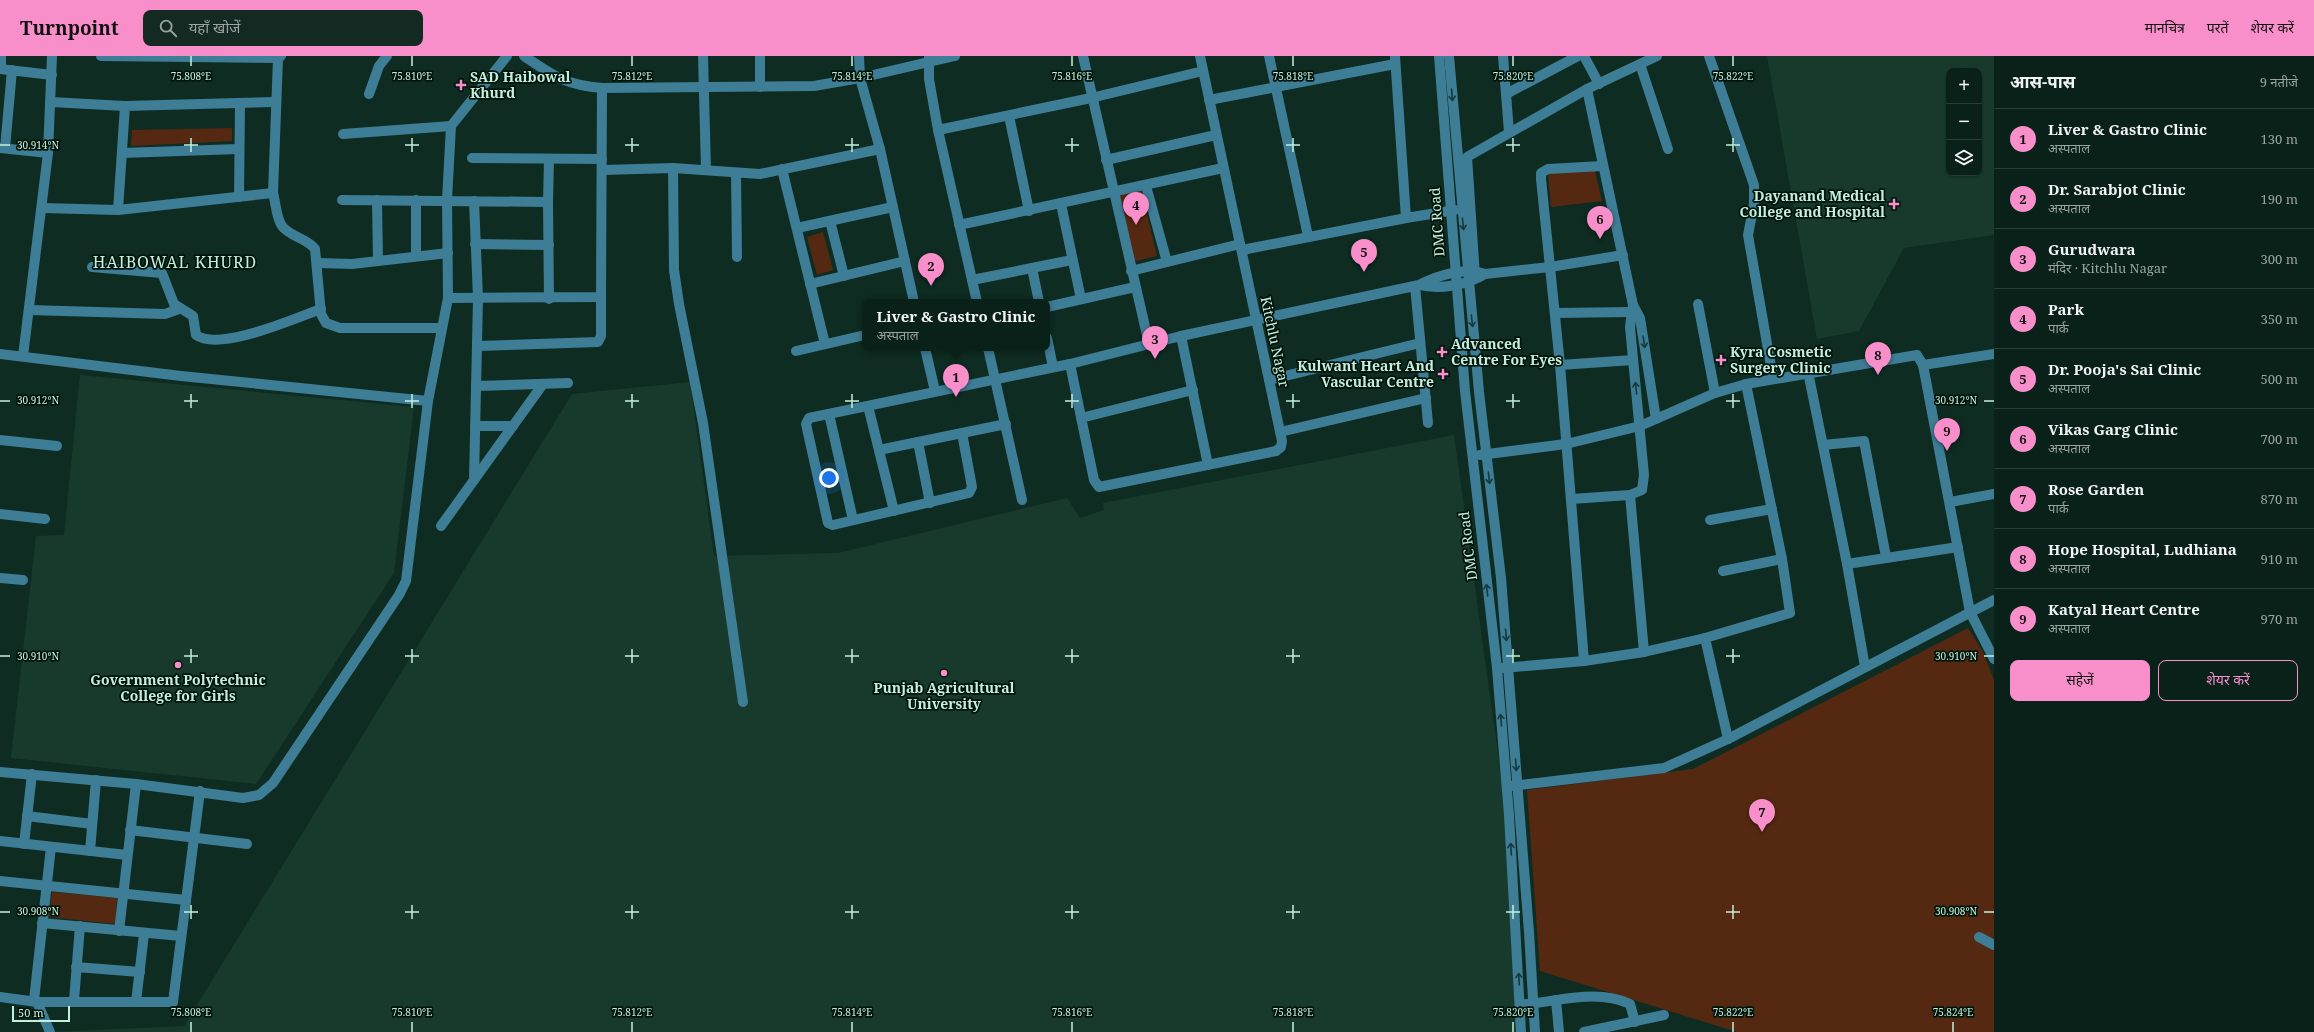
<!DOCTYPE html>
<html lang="hi">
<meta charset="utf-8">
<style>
:root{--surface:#0a2119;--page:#132922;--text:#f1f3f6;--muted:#99a3a2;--line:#2a3e38;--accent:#f98fca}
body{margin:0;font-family:"Noto Serif","Noto Sans Devanagari",serif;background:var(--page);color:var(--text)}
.controls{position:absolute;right:12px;top:12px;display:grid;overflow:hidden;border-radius:8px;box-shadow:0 1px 3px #0004}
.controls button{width:36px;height:36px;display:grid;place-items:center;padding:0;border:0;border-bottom:1px solid var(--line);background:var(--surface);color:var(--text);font:20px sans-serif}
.scale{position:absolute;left:12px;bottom:10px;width:58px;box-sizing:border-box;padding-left:4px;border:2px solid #c4efdc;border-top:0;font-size:11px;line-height:14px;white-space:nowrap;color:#c4efdc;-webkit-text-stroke:3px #00140b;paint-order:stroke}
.you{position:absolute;left:829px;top:422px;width:14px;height:14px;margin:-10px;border:3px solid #fff;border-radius:50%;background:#1a73e8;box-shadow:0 0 0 6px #1a73e833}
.badge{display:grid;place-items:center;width:26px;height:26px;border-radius:50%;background:var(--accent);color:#111;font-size:13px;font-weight:700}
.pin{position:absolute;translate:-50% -33px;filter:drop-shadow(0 1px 2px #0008)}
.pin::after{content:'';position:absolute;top:21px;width:14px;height:12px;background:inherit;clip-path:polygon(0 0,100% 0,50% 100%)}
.popup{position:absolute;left:862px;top:243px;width:188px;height:52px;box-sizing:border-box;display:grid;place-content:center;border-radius:8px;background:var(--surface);filter:drop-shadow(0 1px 3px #0005);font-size:13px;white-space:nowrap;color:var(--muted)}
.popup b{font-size:15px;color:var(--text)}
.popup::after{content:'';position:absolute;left:50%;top:100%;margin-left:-8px;border:8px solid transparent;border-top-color:var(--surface)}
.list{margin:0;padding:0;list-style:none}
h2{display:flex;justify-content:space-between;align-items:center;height:52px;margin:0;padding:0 16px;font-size:17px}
h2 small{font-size:13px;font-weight:400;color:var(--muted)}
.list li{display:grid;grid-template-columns:26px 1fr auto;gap:12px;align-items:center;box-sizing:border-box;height:60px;padding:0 16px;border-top:1px solid var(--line)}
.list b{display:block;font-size:15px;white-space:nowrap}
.list p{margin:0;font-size:13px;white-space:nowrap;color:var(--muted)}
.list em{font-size:13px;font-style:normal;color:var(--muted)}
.actions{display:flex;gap:8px;padding:12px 16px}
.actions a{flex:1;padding:9px 0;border:1px solid var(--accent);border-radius:8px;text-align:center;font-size:14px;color:var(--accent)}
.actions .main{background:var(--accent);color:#111}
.icon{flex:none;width:22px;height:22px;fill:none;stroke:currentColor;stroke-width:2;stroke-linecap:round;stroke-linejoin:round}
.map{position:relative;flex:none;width:1994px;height:976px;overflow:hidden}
header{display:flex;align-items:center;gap:24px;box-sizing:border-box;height:56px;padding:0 20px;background:var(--accent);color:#111}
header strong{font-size:19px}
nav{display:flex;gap:22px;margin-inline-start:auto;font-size:14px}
.search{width:280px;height:36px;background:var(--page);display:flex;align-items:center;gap:10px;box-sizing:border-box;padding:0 14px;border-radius:8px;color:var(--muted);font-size:15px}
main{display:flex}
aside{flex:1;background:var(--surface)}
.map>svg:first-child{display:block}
</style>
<header>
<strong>Turnpoint</strong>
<div class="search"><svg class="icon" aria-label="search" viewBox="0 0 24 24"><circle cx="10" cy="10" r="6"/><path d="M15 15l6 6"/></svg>यहाँ खोजें</div>
<nav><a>मानचित्र</a><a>परतें</a><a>शेयर करें</a></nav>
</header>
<main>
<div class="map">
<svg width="1994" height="976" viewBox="0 0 1994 976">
<rect width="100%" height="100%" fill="#0e2c21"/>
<g fill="#183a2d" fill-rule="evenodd">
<path d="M1767 0H1994V179L1904 192 1859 275 1817 283ZM1949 15H1979V117H1949Z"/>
<path d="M80 319 414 351 394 517 256 728 11 702 36 480 64 479Z"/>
<path d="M690 326 714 500 838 497 1067 442 1080 462 1104 454 1103 447 1454 379 1503 734 1520 976H51L184 970 572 338Z"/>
</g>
<g fill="#552911">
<path d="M232 72V85L131 90 132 74Z"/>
<path d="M1594 111 1602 145 1551 151 1548 117Z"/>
<path d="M1141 133 1157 200 1132 206 1116 139Z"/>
<path d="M823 176 833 214 817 219 807 181Z"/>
<path d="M1968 572 1983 596 1994 624V976H1737L1540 915 1527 734 1693 713Z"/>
<path d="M52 836 117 842 115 868 49 861Z"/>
</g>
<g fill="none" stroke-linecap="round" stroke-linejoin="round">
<g stroke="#3e7d96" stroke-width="10">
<path d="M101 0 278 2"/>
<path d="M524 0C554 20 565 29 602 32L814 30 860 22 955 0"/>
<path d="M703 0 706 113"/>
<path d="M760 0V31"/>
<path d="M859 0 860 22 880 93 914 246"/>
<path d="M929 0V23L938 74 977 246"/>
<path d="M1083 0 1149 288"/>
<path d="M1269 0 1308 180"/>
<path d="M1395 0 1406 162 1455 154"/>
<path d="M1439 0 1465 335 1497 612 1509 759 1521 976"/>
<path d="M1449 0 1479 336 1501 522 1529 876 1535 976"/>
<path d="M1503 0 1509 76"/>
<path d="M1584 0 1599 28"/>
<path d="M1709 0 1754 129V148L1748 179 1773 322"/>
<path d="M1640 8 1668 93"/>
<path d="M0 13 52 19"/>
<path d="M1 13V0"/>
<path d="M1587 33 1633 249 1640 262 1656 363"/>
<path d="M369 38 379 10 387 0"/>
<path d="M1506 38 1578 0"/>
<path d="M1209 44 1395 8"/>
<path d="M51 46 125 50"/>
<path d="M1009 60 1029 155"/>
<path d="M938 74 1091 42 1203 15"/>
<path d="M343 78 451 70"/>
<path d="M0 92 48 97"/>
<path d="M5 92 12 14"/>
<path d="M122 97 239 93"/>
<path d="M472 102 602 103"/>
<path d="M1106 104 1216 79"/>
<path d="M673 112 674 214 679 248 703 367 743 646"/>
<path d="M782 113 825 288"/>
<path d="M602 114 673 112 760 118 880 93"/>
<path d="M736 117 737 201"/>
<path d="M1146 130 1167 206"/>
<path d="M273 137C276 147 276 162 282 170 290 181 307 182 315 193L321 258 326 267 340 272H440"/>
<path d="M239 141 240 47"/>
<path d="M342 144 548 146 549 243"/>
<path d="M377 144 378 205"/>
<path d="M474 145 478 242 474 424"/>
<path d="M548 146 549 103"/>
<path d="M1061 148 1081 243"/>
<path d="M42 152 118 154 273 137 278 2 281 0"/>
<path d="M118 154 125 50 275 46"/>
<path d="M830 165 844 220"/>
<path d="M959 169 1223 112"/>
<path d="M797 172 893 151"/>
<path d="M475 188 549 189"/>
<path d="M1242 194 1406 162"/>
<path d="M416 200V144"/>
<path d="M318 207 352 208 448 197"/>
<path d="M92 211 162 217 174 248 193 260 196 279C220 296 295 262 321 253"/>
<path d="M1032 212 1039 246"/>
<path d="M1131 215 1240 188"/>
<path d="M1485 218 1550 211 1623 199"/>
<path d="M1475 220 1467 101 1587 33 1657 0"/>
<path d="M972 224 1072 204"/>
<path d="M810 228 905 205"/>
<path d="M1415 230 1428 367"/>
<path d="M448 242 601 241 602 32"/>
<path d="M1698 248 1715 337"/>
<path d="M1047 251 1135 231"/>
<path d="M29 254 165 258 179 253"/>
<path d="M1555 257 1631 256"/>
<path d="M1181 280 1208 409"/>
<path d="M1047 282 1053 311"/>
<path d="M477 290 598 286 601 280V241"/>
<path d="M925 292 935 335"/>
<path d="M988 292 1022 444"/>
<path d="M796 295 865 279"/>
<path d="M0 298 181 320 428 345"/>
<path d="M23 300 48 97 52 0"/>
<path d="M1070 308 1094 424 1099 431 1276 395 1281 391 1282 385 1200 0"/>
<path d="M1560 309 1633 304"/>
<path d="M1923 309 1994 298"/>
<path d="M1808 316 1847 508 1865 611"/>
<path d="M1269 324 1420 287"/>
<path d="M476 330 568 327"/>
<path d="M868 350 894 455"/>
<path d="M829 358 853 464"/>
<path d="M1081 362 1193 334"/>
<path d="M475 370H513"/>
<path d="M1280 376 1426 342"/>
<path d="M962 377 972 431 969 437 833 469 828 467 806 368 809 362 1070 308 1181 280 1419 229C1438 219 1465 211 1485 218 1467 229 1440 234 1419 229"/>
<path d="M0 384 57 390"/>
<path d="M918 386 930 447"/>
<path d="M1823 389 1864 385 1886 501"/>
<path d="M879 394 1006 368"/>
<path d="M1480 399 1566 388 1640 370 1715 337 1746 328 1917 299 1923 309 1970 556 1994 603"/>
<path d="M1630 439 1644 596"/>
<path d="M1571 443 1630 439 1642 434 1644 419 1630 271 1633 249"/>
<path d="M1950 446 1994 438"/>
<path d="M0 458 45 463"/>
<path d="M1710 464 1772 453"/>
<path d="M441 470 543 328"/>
<path d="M1847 508 1958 491"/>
<path d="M1723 515 1782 503"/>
<path d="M0 522 23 524"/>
<path d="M1705 582 1728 683"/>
<path d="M1584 605 1560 309 1541 123V117L1548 113 1602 110"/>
<path d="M1502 612 1584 605 1644 596 1705 582 1790 557 1782 503 1746 328"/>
<path d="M0 716 136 728 243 742 259 739 273 727 399 539 406 525 428 345 448 242 447 144 451 70 507 0"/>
<path d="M1511 730 1664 712 1728 683 1994 544"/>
<path d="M27 760 92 768"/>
<path d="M130 774 247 788"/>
<path d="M0 785 127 799"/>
<path d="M24 788 32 718"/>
<path d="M90 795 96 724"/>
<path d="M0 825 186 844"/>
<path d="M42 867 181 880"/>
<path d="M119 875 136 728"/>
<path d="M1979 881 1994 889"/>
<path d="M76 911 140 916"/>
<path d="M0 941 37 946H173L200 735"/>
<path d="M34 944 51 791"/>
<path d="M74 944 80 870"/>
<path d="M1556 944 1559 976"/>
<path d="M37 946 50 976"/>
<path d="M136 946 144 878"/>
<path d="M1526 948C1561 945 1597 933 1630 948L1635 966"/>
<path d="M1584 976 1664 959"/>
</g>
</g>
<defs><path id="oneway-shaft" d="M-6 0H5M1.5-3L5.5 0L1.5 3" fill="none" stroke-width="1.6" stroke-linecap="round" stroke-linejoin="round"/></defs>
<g stroke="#16393c">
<use href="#oneway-shaft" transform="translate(1452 39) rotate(86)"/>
<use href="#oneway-shaft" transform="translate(1463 168) rotate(85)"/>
<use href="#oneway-shaft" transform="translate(1472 265) rotate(84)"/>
<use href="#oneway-shaft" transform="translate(1644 286) rotate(81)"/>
<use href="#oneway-shaft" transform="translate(1636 332) rotate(-96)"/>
<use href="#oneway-shaft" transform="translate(1489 422) rotate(83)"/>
<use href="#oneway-shaft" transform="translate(1487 534) rotate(-97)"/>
<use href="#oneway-shaft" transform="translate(1506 579) rotate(86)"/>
<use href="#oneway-shaft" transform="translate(1501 664) rotate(-95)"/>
<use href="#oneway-shaft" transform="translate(1516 709) rotate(86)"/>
<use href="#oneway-shaft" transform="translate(1511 793) rotate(-93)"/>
<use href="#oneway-shaft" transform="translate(1519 923) rotate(-93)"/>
</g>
<path fill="none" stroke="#c4efdc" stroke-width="1.5" d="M191 0V10M412 0V10M632 0V10M852 0V10M1072 0V10M1293 0V10M1513 0V10M1733 0V10M191 82V96M412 82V96M632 82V96M852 82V96M1072 82V96M1293 82V96M1513 82V96M1733 82V96M0 89H10M184 89H198M405 89H419M625 89H639M845 89H859M1065 89H1079M1286 89H1300M1506 89H1520M1726 89H1740M191 338V352M412 338V352M632 338V352M852 338V352M1072 338V352M1293 338V352M1513 338V352M1733 338V352M0 345H10M184 345H198M405 345H419M625 345H639M845 345H859M1065 345H1079M1286 345H1300M1506 345H1520M1726 345H1740M1984 345H1994M191 593V607M412 593V607M632 593V607M852 593V607M1072 593V607M1293 593V607M1513 593V607M1733 593V607M0 600H10M184 600H198M405 600H419M625 600H639M845 600H859M1065 600H1079M1286 600H1300M1506 600H1520M1726 600H1740M1984 600H1994M191 849V863M412 849V863M632 849V863M852 849V863M1072 849V863M1293 849V863M1513 849V863M1733 849V863M0 856H10M184 856H198M405 856H419M625 856H639M845 856H859M1065 856H1079M1286 856H1300M1506 856H1520M1726 856H1740M1984 856H1994M191 966V976M412 966V976M632 966V976M852 966V976M1072 966V976M1293 966V976M1513 966V976M1733 966V976M1953 966V976"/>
<g fill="#f98fca" stroke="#00140b" stroke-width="1.5">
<path d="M459 23h4v4h4v4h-4v4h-4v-4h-4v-4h4z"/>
<path d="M1892 142h4v4h4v4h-4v4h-4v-4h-4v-4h4z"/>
<path d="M1440 290h4v4h4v4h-4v4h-4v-4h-4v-4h4z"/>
<path d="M1719 298h4v4h4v4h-4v4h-4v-4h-4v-4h4z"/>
<path d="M1441 312h4v4h4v4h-4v4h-4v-4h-4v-4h4z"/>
<circle cx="178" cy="609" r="4"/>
<circle cx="944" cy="617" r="4"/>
</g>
<g text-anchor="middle" stroke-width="3.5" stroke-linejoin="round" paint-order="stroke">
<g font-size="14" font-weight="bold" fill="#c4efdc" stroke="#00140b" text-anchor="start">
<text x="470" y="26">SAD Haibowal<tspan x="470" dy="16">Khurd</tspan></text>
<text x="1885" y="145" text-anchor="end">Dayanand Medical<tspan x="1885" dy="16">College and Hospital</tspan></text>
<text x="1451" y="293">Advanced<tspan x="1451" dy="16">Centre For Eyes</tspan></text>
<text x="1730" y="301">Kyra Cosmetic<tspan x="1730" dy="16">Surgery Clinic</tspan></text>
<text x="1434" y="315" text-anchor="end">Kulwant Heart And<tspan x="1434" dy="16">Vascular Centre</tspan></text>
<text x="178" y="629" text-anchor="middle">Government Polytechnic<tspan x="178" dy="16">College for Girls</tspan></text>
<text x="944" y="637" text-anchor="middle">Punjab Agricultural<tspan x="944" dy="16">University</tspan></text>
</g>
<g font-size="14" fill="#c4efdc" stroke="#00140b">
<text transform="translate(1437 166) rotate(-94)" y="5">DMC Road</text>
<text transform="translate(1275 286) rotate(78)" y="5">Kitchlu Nagar</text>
<text transform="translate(1468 490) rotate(-97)" y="5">DMC Road</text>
</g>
<g font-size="16" letter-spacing="1" fill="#c4efdc" stroke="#00140b">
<text x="175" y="212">HAIBOWAL KHURD</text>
</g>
</g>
<g font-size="10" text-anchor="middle" fill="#c4efdc" stroke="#00140b" stroke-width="3.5" stroke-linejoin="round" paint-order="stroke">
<text x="191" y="24">75.808°E</text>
<text x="412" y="24">75.810°E</text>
<text x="632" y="24">75.812°E</text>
<text x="852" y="24">75.814°E</text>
<text x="1072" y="24">75.816°E</text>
<text x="1293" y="24">75.818°E</text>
<text x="1513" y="24">75.820°E</text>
<text x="1733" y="24">75.822°E</text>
<text x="38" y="93">30.914°N</text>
<text x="38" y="348">30.912°N</text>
<text x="1956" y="348">30.912°N</text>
<text x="38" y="604">30.910°N</text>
<text x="1956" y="604">30.910°N</text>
<text x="38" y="859">30.908°N</text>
<text x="1956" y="859">30.908°N</text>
<text x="191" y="960">75.808°E</text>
<text x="412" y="960">75.810°E</text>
<text x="632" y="960">75.812°E</text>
<text x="852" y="960">75.814°E</text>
<text x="1072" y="960">75.816°E</text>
<text x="1293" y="960">75.818°E</text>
<text x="1513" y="960">75.820°E</text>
<text x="1733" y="960">75.822°E</text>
<text x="1953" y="960">75.824°E</text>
</g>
</svg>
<div class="controls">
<button>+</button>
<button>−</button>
<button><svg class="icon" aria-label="layers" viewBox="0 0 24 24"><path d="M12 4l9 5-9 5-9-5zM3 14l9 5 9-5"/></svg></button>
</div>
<div class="scale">50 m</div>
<div class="you"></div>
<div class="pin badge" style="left:956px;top:341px">1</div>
<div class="popup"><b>Liver &amp; Gastro Clinic</b>अस्पताल</div>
<div class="pin badge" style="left:931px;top:230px">2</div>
<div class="pin badge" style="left:1155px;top:303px">3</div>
<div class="pin badge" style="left:1136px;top:169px">4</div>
<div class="pin badge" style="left:1364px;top:216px">5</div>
<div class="pin badge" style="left:1600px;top:183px">6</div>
<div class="pin badge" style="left:1762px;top:776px">7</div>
<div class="pin badge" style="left:1878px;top:319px">8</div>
<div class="pin badge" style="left:1947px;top:395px">9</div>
</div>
<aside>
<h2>आस-पास<small>9 नतीजे</small></h2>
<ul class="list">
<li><span class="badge">1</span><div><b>Liver &amp; Gastro Clinic</b><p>अस्पताल</p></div><em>130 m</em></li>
<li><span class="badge">2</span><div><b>Dr. Sarabjot Clinic</b><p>अस्पताल</p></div><em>190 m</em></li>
<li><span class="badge">3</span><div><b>Gurudwara</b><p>मंदिर · Kitchlu Nagar</p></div><em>300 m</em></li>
<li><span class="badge">4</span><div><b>Park</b><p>पार्क</p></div><em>350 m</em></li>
<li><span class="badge">5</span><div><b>Dr. Pooja's Sai Clinic</b><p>अस्पताल</p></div><em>500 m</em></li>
<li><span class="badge">6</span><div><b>Vikas Garg Clinic</b><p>अस्पताल</p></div><em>700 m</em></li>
<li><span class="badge">7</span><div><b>Rose Garden</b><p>पार्क</p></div><em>870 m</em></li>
<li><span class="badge">8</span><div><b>Hope Hospital, Ludhiana</b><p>अस्पताल</p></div><em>910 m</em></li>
<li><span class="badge">9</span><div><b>Katyal Heart Centre</b><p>अस्पताल</p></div><em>970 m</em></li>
</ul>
<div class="actions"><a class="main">सहेजें</a><a>शेयर करें</a></div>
</aside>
</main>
